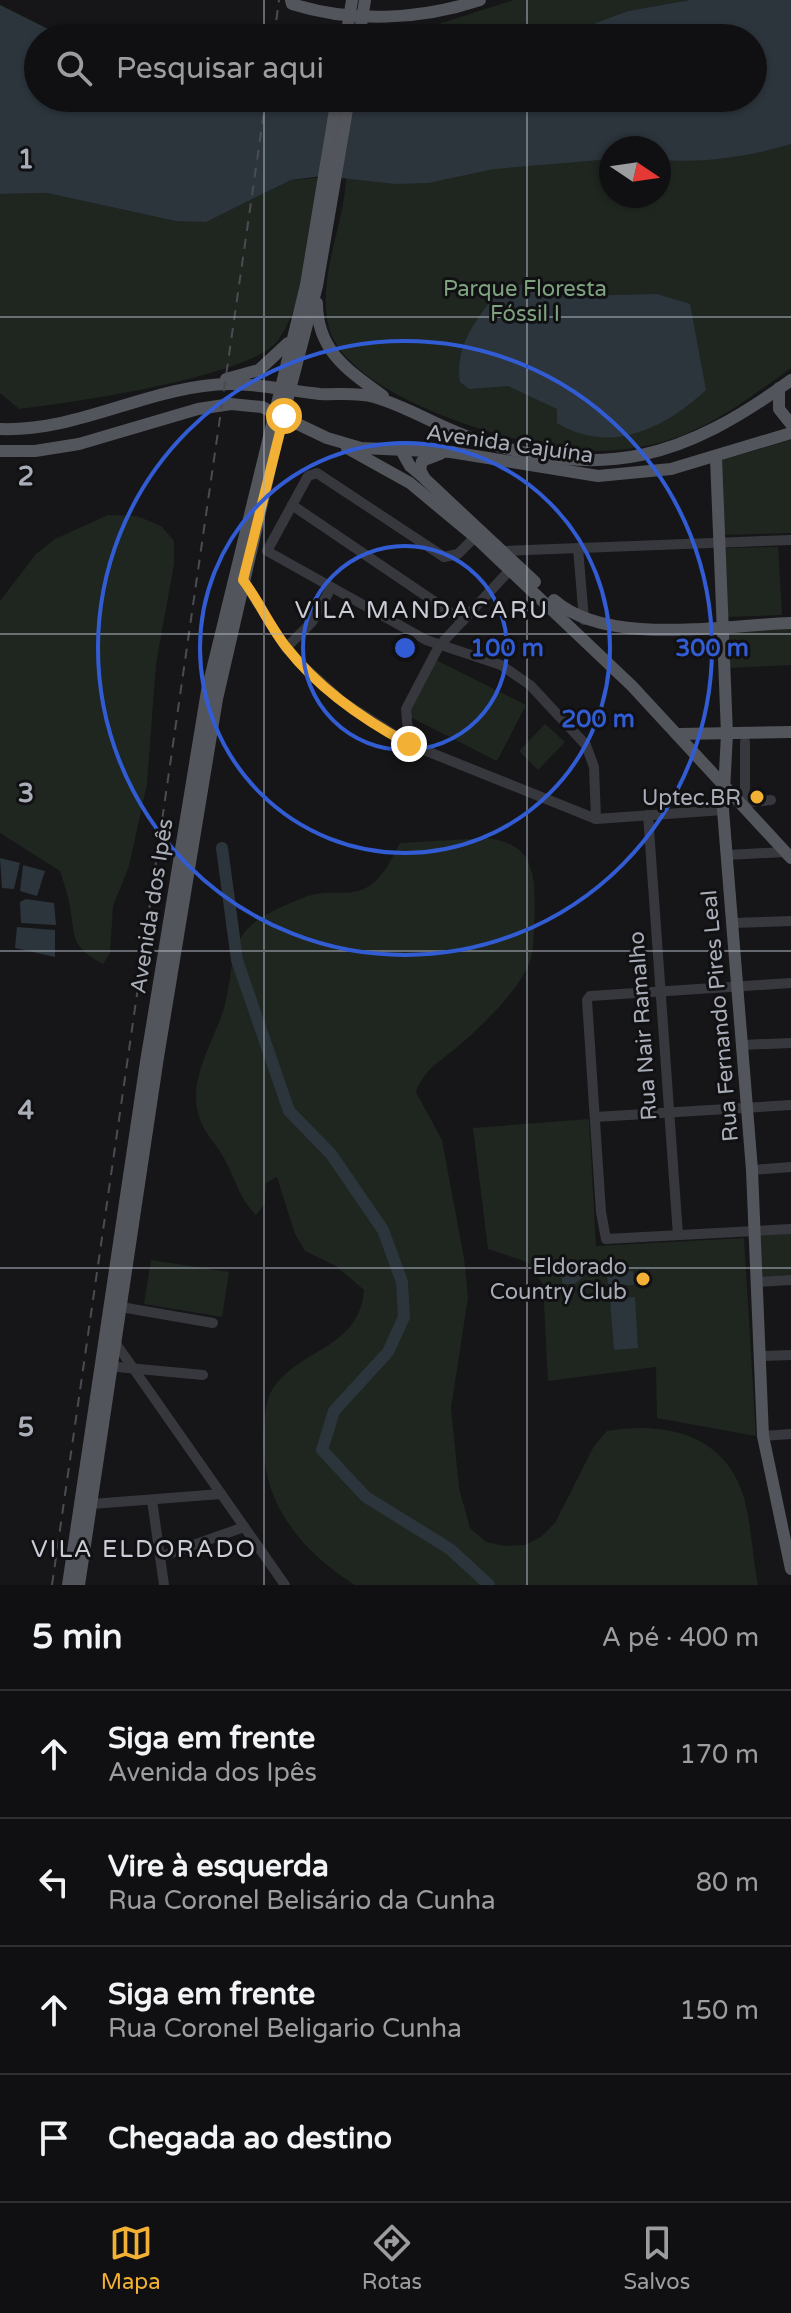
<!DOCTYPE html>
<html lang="pt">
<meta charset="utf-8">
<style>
:root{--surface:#101012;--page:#1e1e20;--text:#f1f3f6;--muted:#9c9d9f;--line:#303032;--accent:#f2b134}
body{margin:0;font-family:"Varela Round",sans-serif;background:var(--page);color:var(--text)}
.compass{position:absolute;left:599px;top:136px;width:72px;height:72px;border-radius:50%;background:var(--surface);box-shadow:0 2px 6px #0004;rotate:103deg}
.stop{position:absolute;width:24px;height:24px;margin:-18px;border:6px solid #f2b134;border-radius:50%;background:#fff}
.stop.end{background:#f2b134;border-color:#fff;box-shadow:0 2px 8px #0008}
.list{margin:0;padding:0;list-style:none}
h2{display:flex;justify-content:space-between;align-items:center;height:104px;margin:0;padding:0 32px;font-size:34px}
h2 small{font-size:26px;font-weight:400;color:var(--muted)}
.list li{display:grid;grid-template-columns:52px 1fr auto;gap:24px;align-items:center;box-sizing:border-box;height:128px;padding:0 32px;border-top:2px solid var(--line)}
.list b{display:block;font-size:30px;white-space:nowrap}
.list p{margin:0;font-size:26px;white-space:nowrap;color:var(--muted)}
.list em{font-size:26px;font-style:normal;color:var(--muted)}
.icon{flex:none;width:44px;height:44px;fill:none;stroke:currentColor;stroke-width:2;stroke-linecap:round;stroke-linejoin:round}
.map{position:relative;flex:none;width:791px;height:1585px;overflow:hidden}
.search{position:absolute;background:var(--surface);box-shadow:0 2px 6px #0004;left:24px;right:24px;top:24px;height:88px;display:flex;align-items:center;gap:20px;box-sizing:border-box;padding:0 28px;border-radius:44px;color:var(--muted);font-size:30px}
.sheet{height:616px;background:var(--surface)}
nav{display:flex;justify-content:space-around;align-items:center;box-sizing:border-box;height:112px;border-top:2px solid var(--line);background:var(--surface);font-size:22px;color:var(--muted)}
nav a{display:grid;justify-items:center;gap:4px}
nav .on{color:var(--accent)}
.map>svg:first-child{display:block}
</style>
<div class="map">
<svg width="791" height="1585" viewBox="0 0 791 1585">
<rect width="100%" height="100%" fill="#161618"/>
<g fill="#1e261f">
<path d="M514 0H690L628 11 555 38H366L382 28 429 27Z"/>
<path d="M791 140V368C752 396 713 427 666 441 636 449 606 453 576 450 512 445 348 396 329 328 316 280 344 226 346 178L318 180C309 227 306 300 279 339 254 377 69 403 19 409L0 393V194L47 193 175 221 234 208 291 180 611 155V196H659V151Z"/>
<path d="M791 440V533L723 535 721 460Z"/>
<path d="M108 515 137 516 161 526 174 541V564L156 664 147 784 129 866 113 906 110 953 103 964C68 945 76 936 69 902 67 891 63 881 60 871L0 833V601L36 554 55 539Z"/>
<path d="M778 547 782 615 727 617 724 548Z"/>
<path d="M791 628V665L729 668 728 631Z"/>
<path d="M434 659 526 705 497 761 406 715Z"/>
<path d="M545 724 565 742 538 770 519 751Z"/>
<path d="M488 838C518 843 530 853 534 884 535 901 535 943 531 958 523 987 479 1029 456 1048 438 1063 424 1070 416 1092L442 1140 464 1258 468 1298 451 1408 459 1488 470 1528 486 1542 505 1546 525 1545 541 1537 555 1523 594 1446 607 1431C665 1421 726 1434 744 1498 752 1527 752 1556 758 1585H355C296 1548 257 1496 264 1424 266 1410 266 1396 276 1384 306 1347 359 1347 364 1290L336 1266 305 1251 295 1234 277 1177 266 1183 265 1203 256 1215C238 1197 236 1179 224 1158 218 1147 209 1138 204 1128 180 1084 217 1041 226 1000 233 972 229 942 254 923 267 912 292 902 308 896 335 887 359 903 381 875 389 866 394 854 400 843Z"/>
<path d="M589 1119 596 1246 744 1238 756 1436 657 1418 656 1367 548 1381 543 1284 527 1262 488 1249 473 1128Z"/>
<path d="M791 1232V1275L762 1277 758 1233Z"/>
<path d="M151 1260 229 1272 222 1317 144 1304Z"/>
</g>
<g fill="#2c353c">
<path d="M690 0H791V144C748 157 704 163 659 160V148H611V159L494 169 428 183 396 184 323 176 291 180 206 222 175 221 47 193 0 194V5L66 38H38V98H753V38H555L628 11Z"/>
<path d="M523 284 578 296 657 294 690 304 706 390C664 429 610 455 557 423V409L508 386 469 389 460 382C454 346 478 317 499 290Z"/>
<path d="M0 858 20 863 14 889 2 888Z"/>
<path d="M23 865 45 871 37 896 20 891Z"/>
<path d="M26 899 54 903 56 925 21 923 20 902Z"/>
<path d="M17 927 55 930V957L15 948Z"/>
<path d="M568 1267H581L586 1275 574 1284H563L560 1273Z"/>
<path d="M633 1271 634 1285 608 1286 607 1273Z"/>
<path d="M635 1297 638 1348 614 1350 610 1299Z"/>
</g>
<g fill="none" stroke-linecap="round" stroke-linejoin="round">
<path stroke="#2c353c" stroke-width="12" d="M222 848 237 960 289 1111 331 1154 383 1230 402 1282 404 1317 388 1352 334 1411 322 1450 366 1497 450 1549 489 1585"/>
<g stroke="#37383d" stroke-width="10">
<path d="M292 505 463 621"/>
<path d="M475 537 458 554 444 557 317 473 308 476 267 551 426 640 501 665 530 685 586 745 594 767 596 819"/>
<path d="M578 548 584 620"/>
<path d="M503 551 791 540"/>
<path d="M243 580 286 648 302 665 343 702 409 744 596 819 723 810"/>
<path d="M286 648 312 622 331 588"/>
<path d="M409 744 406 709 439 646 510 570"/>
<path d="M743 793 752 802 771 800"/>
<path d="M738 801 745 789V742"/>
<path d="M648 815 678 1235"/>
<path d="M727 855 785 852"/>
<path d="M732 923 791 921"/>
<path d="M791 983 590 996 587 1000 601 1212 606 1239 791 1229"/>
<path d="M742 1045 791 1043"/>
<path d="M595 1117 791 1105"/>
<path d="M752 1170 791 1167"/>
<path d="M757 1282 791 1280"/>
<path d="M121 1307 213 1323"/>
<path d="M112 1338 285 1585"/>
<path d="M760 1356 791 1355"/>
<path d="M107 1366 203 1375"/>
<path d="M763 1436 791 1434"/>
<path d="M152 1500 164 1585"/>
<path d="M92 1504 221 1494"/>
<path d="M160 1557 244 1527"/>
</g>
<g stroke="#53555c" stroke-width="12">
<path d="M291 0 292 4C352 23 420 20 480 0"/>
<path d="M317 303C317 350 347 370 383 396"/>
<path d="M226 379 259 370 288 343"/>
<path d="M779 388V409L791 424"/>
<path d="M0 429C81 432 150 385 230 384 261 384 290 391 320 394 338 395 356 392 374 397 409 407 440 428 475 439 605 482 684 458 791 380"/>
<path d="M347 448 410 483 475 537 632 686 791 858"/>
<path d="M401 450 410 466 423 477"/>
<path d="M0 451H35L79 444 198 409 231 404 262 407 327 438 361 448 451 452 598 476 671 469 791 433"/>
<path d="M440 454 422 461 420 470 425 479 535 582"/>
<path d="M716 458 727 734 723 810 752 1170 763 1436 791 1569"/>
<path d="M554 600C607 647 723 625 791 623"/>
<path d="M678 734 791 732"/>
<path d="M68 1585 146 1062 207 691 306 285 337 98"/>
<path d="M79 1585 158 1057 217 699 276 443 317 286 349 98"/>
</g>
<g stroke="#4a4c52" stroke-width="2" stroke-dasharray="10 8" stroke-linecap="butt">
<path d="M274 38 279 0"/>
<path d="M52 1585 266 98"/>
</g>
<g stroke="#53555c" stroke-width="12">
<path d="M346 38 352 0"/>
<path d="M359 38 365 0"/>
</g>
</g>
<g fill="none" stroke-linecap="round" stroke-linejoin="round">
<path stroke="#f2b134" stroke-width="10" d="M284 416 243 580C259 601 270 627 287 648 319 689 364 720 409 744"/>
</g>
<path fill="none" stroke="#a8adb8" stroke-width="2" stroke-opacity="0.55" d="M264 0V38M527 0V38M264 98V1585M527 98V1585M0 317H791M0 634H791M0 951H791M0 1268H791"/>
<g fill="none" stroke="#325cd3" stroke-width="4">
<circle cx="405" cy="648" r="102"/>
<circle cx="405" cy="648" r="205"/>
<circle cx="405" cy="648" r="307"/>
</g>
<g fill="#f2b134" stroke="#111113" stroke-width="3">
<circle cx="757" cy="797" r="8"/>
<circle cx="643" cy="1279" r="8"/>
</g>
<g text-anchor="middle" stroke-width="6" stroke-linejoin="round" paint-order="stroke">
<g font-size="22" fill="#7fa381" stroke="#111113">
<text x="525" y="296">Parque Floresta<tspan x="525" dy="25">Fóssil I</tspan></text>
</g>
<g font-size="22" fill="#a8adb8" stroke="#111113">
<text transform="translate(510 443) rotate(8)" y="8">Avenida Cajuína</text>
<text transform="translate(151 906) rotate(-81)" y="8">Avenida dos Ipês</text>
<text transform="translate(719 1016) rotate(-95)" y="8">Rua Fernando Pires Leal</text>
<text transform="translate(642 1026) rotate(-94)" y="8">Rua Nair Ramalho</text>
</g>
<g font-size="22" fill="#a8adb8" stroke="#111113" text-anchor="end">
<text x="741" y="805">Uptec.BR</text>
<text x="627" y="1274">Eldorado<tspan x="627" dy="25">Country Club</tspan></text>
</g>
<g font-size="24" letter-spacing="2" fill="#c9ccd4" stroke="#111113">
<text x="422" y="618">VILA MANDACARU</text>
<text x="144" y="1557">VILA ELDORADO</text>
</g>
</g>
<g font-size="26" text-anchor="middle" font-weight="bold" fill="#a8adb8" stroke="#111113" stroke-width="6" stroke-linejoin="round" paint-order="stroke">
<text x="26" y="168">1</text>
<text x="26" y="485">2</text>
<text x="26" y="802">3</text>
<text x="26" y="1119">4</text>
<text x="26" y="1436">5</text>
</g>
<circle cx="405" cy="648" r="12" fill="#325cd3" stroke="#111113" stroke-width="4"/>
<g font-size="24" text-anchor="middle" font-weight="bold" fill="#325cd3" stroke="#111113" stroke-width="6" stroke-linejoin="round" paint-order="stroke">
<text x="507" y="656">100 m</text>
<text x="712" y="656">300 m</text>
<text x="598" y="727">200 m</text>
</g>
</svg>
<svg class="compass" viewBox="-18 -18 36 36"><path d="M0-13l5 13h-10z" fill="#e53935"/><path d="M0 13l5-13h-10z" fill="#9c9d9f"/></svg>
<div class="stop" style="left:284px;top:416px"></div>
<div class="stop end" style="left:409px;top:744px"></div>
<div class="search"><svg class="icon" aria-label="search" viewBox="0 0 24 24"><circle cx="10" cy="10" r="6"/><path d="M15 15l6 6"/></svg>Pesquisar aqui</div>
</div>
<section class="sheet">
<h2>5 min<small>A pé · 400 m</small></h2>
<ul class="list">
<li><svg class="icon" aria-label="ahead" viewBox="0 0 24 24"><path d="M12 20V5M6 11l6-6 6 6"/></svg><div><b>Siga em frente</b><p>Avenida dos Ipês</p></div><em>170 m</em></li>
<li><svg class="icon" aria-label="left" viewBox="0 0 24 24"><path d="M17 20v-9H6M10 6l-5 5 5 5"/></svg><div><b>Vire à esquerda</b><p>Rua Coronel Belisário da Cunha</p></div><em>80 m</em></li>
<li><svg class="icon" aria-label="ahead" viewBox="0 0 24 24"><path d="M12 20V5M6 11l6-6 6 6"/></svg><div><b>Siga em frente</b><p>Rua Coronel Beligario Cunha</p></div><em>150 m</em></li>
<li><svg class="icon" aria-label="arrive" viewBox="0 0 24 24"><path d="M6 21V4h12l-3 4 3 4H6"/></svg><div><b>Chegada ao destino</b></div></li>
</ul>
</section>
<nav>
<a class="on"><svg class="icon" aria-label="map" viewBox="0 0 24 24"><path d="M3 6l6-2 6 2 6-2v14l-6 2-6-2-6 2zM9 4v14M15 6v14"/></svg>Mapa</a>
<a><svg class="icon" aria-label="directions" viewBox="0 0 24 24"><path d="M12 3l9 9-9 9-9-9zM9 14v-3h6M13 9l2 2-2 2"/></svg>Rotas</a>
<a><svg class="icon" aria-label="saved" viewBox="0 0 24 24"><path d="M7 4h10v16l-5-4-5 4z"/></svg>Salvos</a>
</nav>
